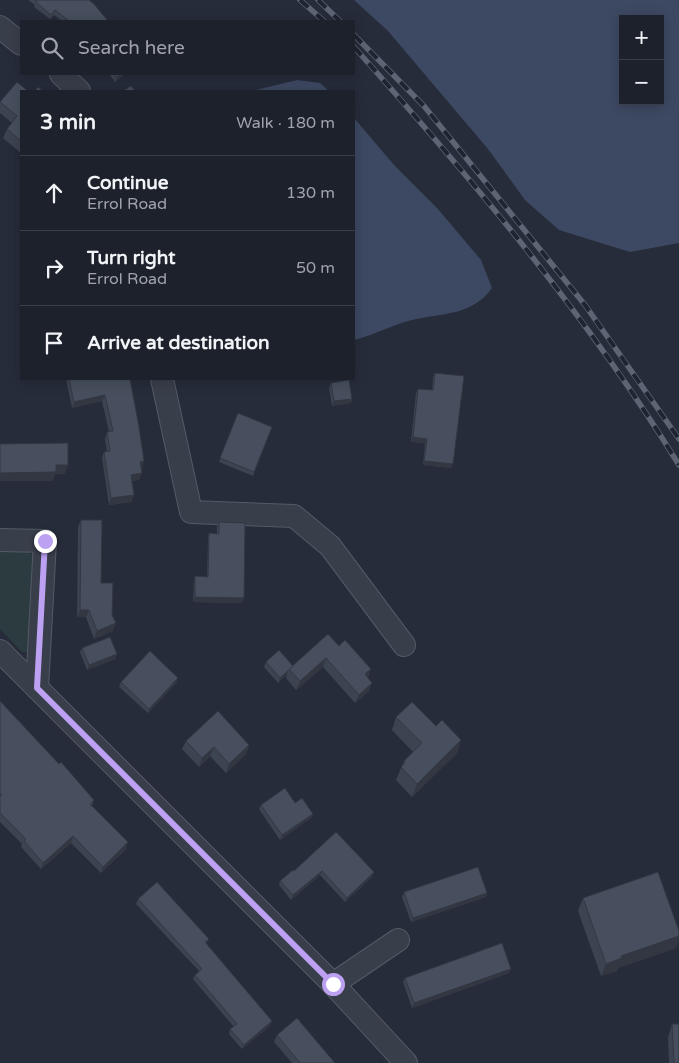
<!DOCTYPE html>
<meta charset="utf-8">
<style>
:root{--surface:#1c212c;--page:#252934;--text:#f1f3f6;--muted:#a0a3a9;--line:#3a3e48}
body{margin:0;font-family:"Varela Round",sans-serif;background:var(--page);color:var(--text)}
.controls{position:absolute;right:15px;top:15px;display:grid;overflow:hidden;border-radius:0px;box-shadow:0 2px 12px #0003}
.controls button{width:45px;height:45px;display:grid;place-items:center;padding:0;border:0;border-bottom:1px solid var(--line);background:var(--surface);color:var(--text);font:25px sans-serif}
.stop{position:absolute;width:15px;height:15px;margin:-11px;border:4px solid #bca0f2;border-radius:50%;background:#fff}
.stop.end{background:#bca0f2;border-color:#fff;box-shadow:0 1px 5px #0008}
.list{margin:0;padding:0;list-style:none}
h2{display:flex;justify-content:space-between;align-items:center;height:65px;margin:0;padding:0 20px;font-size:21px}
h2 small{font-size:16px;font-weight:400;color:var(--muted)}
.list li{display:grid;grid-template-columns:32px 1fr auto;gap:15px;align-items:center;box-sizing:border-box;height:75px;padding:0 20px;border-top:1px solid var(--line)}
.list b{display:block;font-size:19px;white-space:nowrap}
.list p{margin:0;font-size:16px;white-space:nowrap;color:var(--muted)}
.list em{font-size:16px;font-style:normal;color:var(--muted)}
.icon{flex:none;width:28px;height:28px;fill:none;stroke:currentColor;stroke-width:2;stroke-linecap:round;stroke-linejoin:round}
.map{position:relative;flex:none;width:679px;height:1063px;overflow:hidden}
.search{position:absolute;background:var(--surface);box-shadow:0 2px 12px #0003;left:20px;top:20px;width:335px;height:55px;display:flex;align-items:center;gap:12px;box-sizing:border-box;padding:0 18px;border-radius:0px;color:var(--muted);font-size:19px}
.panel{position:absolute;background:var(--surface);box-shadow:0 2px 12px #0003;left:20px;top:90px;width:335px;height:290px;border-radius:0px}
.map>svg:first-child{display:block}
</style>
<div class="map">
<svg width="679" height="1063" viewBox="0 0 679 1063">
<rect width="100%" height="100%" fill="#262c3a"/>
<path fill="#2b3b3f" d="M0 550 26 551 33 555 28 652H22L0 629Z"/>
<g fill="#3d4962" fill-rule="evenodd">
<path d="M354 0H679V243L630 252 559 230 525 200 488 149 388 31ZM623 19H660V101H623Z"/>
<path d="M297 80 320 83 329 91H252Z"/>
<path d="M354 118 394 165 437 208 481 260 492 288C472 316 442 313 412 320 392 325 374 335 354 340Z"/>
</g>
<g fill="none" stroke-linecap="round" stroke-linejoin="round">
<g stroke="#545a66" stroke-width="24">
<g id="minor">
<path d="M0 27 21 44"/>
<path d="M61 74 79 91"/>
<path d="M162 379 191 512 294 516 330 546 404 645"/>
<path d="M0 540 45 541 37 688"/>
<path d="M0 651 333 984 406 1063"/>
<path d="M333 984 398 940"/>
</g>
</g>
<use href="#minor" stroke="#393e4b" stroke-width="22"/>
<g stroke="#5e6473" stroke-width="5.5">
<g id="rail">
<path d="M300 0 324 21"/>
<path d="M318 0 340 21"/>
<path d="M354 35 424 106 585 305 679 439"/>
<path d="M354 47C471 178 587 315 679 465"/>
</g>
</g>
<use href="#rail" stroke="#1e2430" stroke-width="4" stroke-dasharray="11" stroke-linecap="butt"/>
</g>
<g fill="#3d4451">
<path d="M28 0H89L108 21H62L54 15 50 19 34 7 35 5Z"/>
<path d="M109 74H125L115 82Z"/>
<path d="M21 91V153L3 138 7 129 12 123 0 113V102Z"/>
<path d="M435 373 453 464 451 468 423 465 425 443 411 442 416 393 418 389 432 390 433 377Z"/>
<path d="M66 379H130L142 468H141L139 480 131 481 134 495 131 502 109 505 102 458 104 452H107L105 439 107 432H109L102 401 72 408Z"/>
<path d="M331 383 352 399 351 403 332 406 329 388Z"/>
<path d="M238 413 272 427 253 476 219 462Z"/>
<path d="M81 520 101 583 112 615 113 631 94 639 86 617H77L78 527Z"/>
<path d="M219 522 244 598 242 603 193 602 194 581 195 576 207 577 208 538 209 533 217 534V526Z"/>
<path d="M328 634 368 678 369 691 355 703 323 667 296 690 286 678 287 675 278 683 264 667 266 662 293 666Z"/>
<path d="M82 648 117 654 115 659 87 670 80 652Z"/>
<path d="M121 682H177L148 713 119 687Z"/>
<path d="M0 701 59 764 94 800 92 806 126 849 101 873 71 843 41 869 21 847 22 844 0 822Z"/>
<path d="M396 717 436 726 461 740 457 753 412 797 396 780 404 761 413 752 392 730Z"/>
<path d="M186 741 249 745 246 754 226 773 210 756 199 767 182 749Z"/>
<path d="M295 803 313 814 311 818 280 840 259 809 261 805Z"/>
<path d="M336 832 374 872 372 877 345 902 320 875 291 900 279 885 280 881 294 871Z"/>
<path d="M404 892 487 893 486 897 411 922 402 897Z"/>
<path d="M583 898 676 948 618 968 617 971 601 976 578 911Z"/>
<path d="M138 899 209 939 206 944 270 1026 242 1049 229 1034 230 1029 234 1027 193 979 195 975 199 971 136 904Z"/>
<path d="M511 969 509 973 412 1008 403 982 405 978Z"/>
<path d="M672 1024 679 1063H669L668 1037Z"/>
<path d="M277 1035 335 1063H292L274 1042Z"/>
</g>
<g fill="#323742">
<path d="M121 74H125L115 82 117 77Z"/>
<path d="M105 395 102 401 72 408 74 402Z"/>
<path d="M352 399 351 403 332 406 334 401Z"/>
<path d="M413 437 427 439 425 443 411 442Z"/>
<path d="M144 461 142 468H138L140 462Z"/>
<path d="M424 461 453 464 451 468 423 465Z"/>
<path d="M56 465H68L65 474H55L53 481H0V473Z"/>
<path d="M142 473 139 480 128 481 131 475Z"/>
<path d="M134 495 131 502 109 505 111 498Z"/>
<path d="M195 597 244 598 242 603 193 602Z"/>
<path d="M80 610H89L86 617H77Z"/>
<path d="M116 623 113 631 94 639 97 631Z"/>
<path d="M117 654 115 659 87 670 89 665Z"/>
<path d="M326 658 323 667 296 690 300 681Z"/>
<path d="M371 669 368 678 365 674Z"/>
<path d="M288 671 287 675 278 683 280 678Z"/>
<path d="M178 678 177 682 148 713 149 709Z"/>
<path d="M372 683 369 691 355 703 359 695Z"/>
<path d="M461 740 457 753 412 797 417 784Z"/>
<path d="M249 745 246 754 226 773 229 764Z"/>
<path d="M214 747 210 756 199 767 202 758Z"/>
<path d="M313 814 311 818 280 840 282 835Z"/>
<path d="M73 836 71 843 41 869 43 863Z"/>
<path d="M128 842 126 849 101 873 103 867Z"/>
<path d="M322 871 320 875 291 900 293 895Z"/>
<path d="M374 872 372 877 345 902 347 898Z"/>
<path d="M487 893 486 897 411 922 413 918Z"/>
<path d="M679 936V939L676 948 618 968 617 971 601 976 606 964 621 956Z"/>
<path d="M511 969 509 973 412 1008 414 1003Z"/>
<path d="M272 1021 270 1026 242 1049 244 1045Z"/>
</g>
<g fill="#474f5e" stroke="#323742">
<path d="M36 0H89L94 4 108 21H69L55 10 51 15 36 2 37 1Z"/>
<path d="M114 74H121L117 77Z"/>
<path d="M17 82 28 91H21V141L7 129 17 116 0 102Z"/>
<path d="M131 86 135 91H123Z"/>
<path d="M38 87 43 91H35Z"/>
<path d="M435 373 464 376 453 464 424 461 427 439 413 437 418 389 433 390Z"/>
<path d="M69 379H130L139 427 144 461 140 462 142 473 131 475 134 495 111 498 104 452 110 451 107 432 113 431 105 395 74 402Z"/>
<path d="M349 380 352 399 334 401 331 383Z"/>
<path d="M238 413 272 427 254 472 220 458Z"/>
<path d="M68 443V465H56V472L0 473V444Z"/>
<path d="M81 520H102L101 583H113L112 615 116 623 97 631 89 610H80Z"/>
<path d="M219 522 245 523 244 598 195 597V576L208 577 209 533 219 534Z"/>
<path d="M328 634 339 646 345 640 371 669 365 674 372 683 359 695 326 658 300 681 289 669Z"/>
<path d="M110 637 117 654 89 665 82 648Z"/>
<path d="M279 650 293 666 280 678 266 662Z"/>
<path d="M150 651 178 678 149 709 121 682Z"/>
<path d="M0 701 59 764 61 762 94 800 90 804 128 842 103 867 73 836 43 863 24 841 26 839 0 813V796L2 795 0 793Z"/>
<path d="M412 702 436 726 442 720 461 740 417 784 401 767 405 763 404 761 422 743 396 717Z"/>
<path d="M218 711 249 745 229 764 214 747 202 758 186 741Z"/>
<path d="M285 788 295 803 302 798 313 814 282 835 261 805Z"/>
<path d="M336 832 374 872 347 898 322 871 293 895 280 881 293 870 294 871Z"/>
<path d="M478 867 487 893 413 918 404 892Z"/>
<path d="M658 872 679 931V936L621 956 622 958 606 964 583 898Z"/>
<path d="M157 882 209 939 205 942 272 1021 244 1045 230 1029 237 1024 195 975 202 969 138 899Z"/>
<path d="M502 943 511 969 414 1003 405 978Z"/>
<path d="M297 1018 335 1063H300L277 1035Z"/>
<path d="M672 1024H679V1063H674Z"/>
</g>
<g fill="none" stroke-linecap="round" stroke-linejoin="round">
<path stroke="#bca0f2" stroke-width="6" d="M45 541 37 688 333 984"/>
</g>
</svg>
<div class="controls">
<button>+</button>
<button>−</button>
</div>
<div class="stop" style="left:333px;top:984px"></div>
<div class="stop end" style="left:45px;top:541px"></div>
<div class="search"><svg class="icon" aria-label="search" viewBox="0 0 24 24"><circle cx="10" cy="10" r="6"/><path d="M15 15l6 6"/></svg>Search here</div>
<section class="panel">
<h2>3 min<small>Walk · 180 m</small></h2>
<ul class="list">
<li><svg class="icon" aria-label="ahead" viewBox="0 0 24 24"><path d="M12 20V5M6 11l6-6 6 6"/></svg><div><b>Continue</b><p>Errol Road</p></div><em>130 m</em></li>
<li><svg class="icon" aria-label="right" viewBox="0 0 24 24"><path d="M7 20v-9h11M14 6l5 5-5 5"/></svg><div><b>Turn right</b><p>Errol Road</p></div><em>50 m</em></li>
<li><svg class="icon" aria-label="arrive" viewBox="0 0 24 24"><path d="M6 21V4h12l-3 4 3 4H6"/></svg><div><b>Arrive at destination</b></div></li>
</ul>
</section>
</div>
